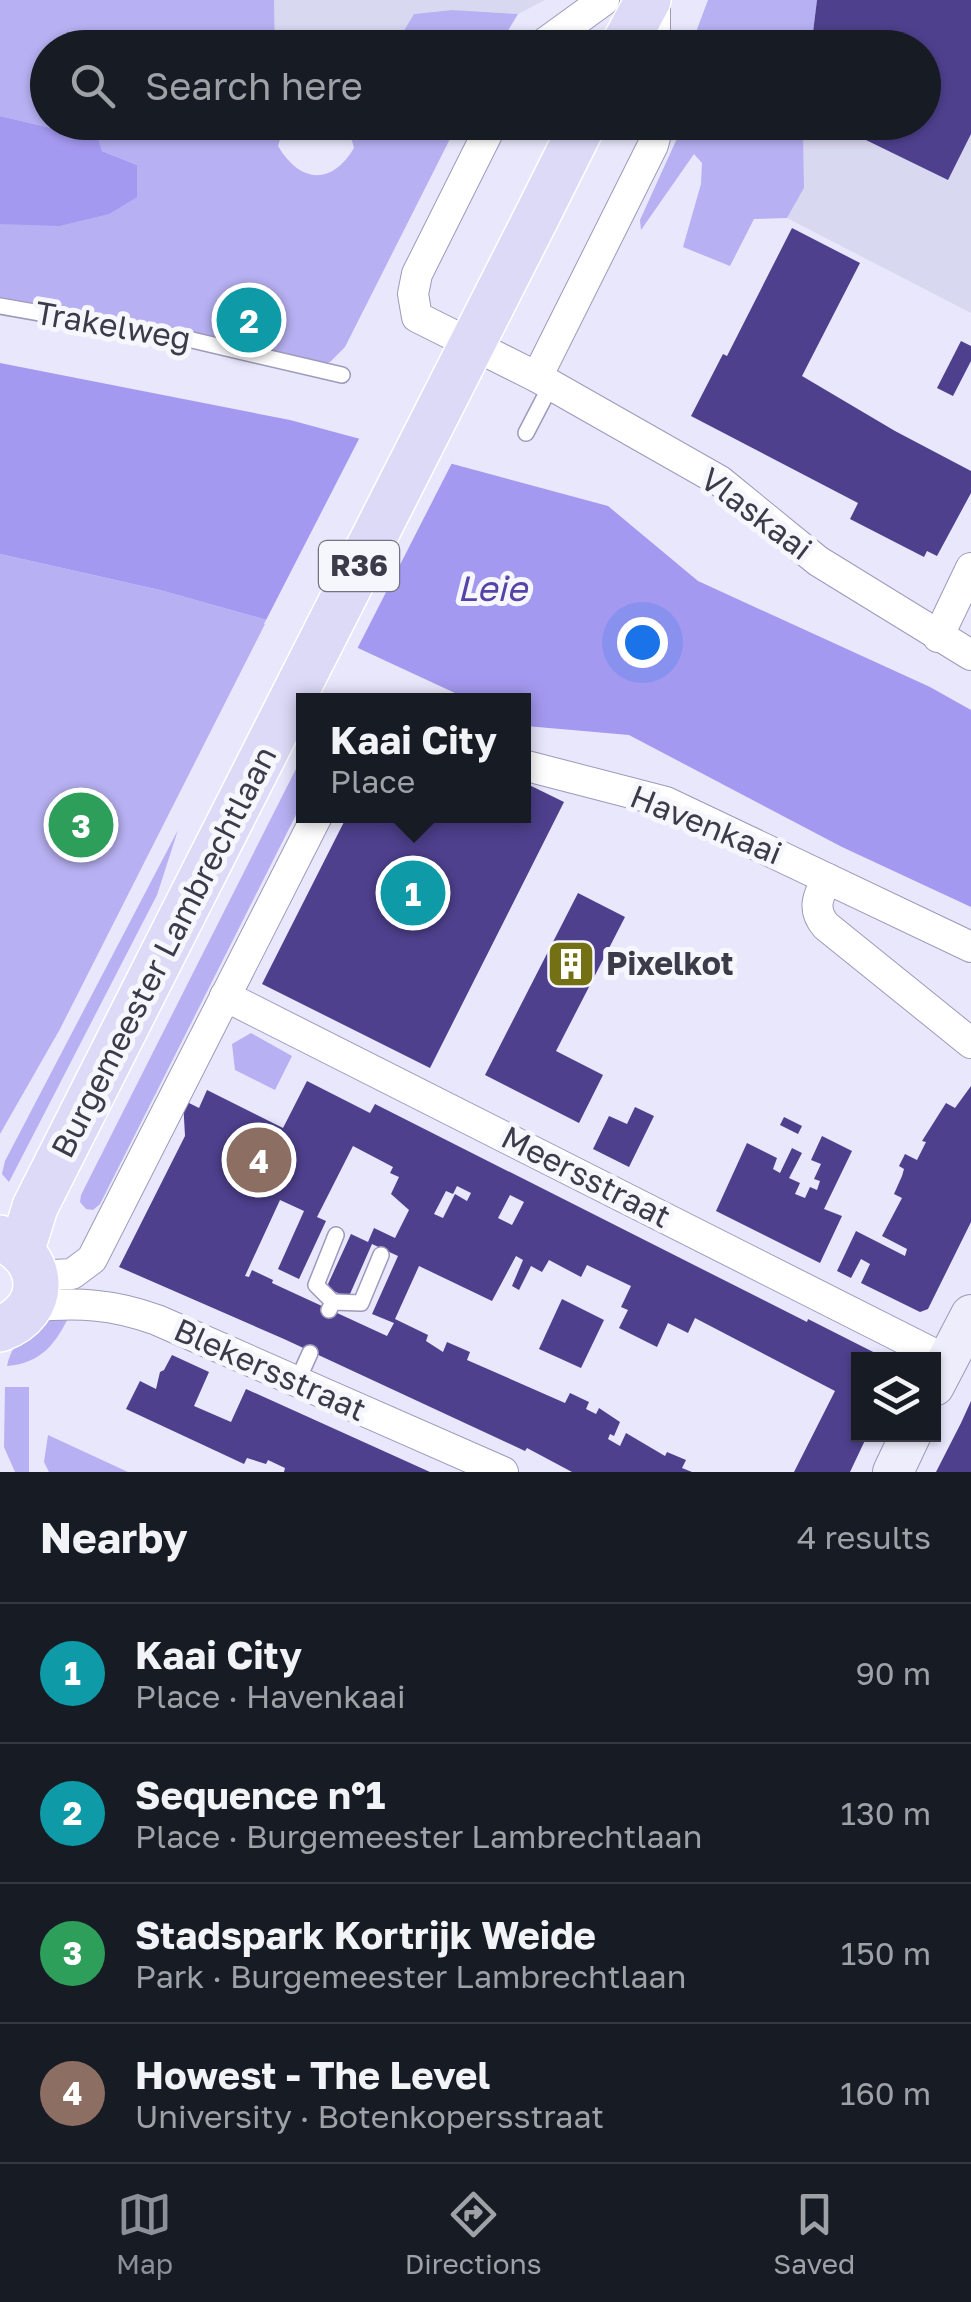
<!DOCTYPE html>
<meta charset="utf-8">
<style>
:root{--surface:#171b24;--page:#20242c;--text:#f1f3f6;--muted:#9ea1a6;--line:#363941;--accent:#8c9099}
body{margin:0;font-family:"Golos Text",sans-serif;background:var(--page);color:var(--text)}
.controls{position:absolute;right:30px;bottom:30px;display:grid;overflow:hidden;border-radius:0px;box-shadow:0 2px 8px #0004}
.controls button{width:90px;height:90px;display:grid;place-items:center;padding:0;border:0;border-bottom:2px solid var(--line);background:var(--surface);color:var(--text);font:50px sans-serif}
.you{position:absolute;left:642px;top:642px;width:35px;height:35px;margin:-25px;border:8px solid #fff;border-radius:50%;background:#1a73e8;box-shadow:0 0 0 15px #1a73e833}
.badge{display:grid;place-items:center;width:65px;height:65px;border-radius:50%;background:var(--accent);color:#fff;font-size:32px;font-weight:700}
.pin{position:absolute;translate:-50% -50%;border:5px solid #fff;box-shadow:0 2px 10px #0006}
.popup{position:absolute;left:296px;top:693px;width:235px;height:130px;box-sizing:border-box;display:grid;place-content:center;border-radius:0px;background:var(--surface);filter:drop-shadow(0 2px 8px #0005);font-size:32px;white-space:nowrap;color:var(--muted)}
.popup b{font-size:38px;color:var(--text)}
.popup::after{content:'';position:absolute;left:50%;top:100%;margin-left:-20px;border:20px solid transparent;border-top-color:var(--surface)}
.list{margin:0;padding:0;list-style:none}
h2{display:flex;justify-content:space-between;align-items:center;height:130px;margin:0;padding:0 40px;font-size:42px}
h2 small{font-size:32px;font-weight:400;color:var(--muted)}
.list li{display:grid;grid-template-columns:65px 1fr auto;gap:30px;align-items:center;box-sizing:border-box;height:140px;padding:0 40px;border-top:2px solid var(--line)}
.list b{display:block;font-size:38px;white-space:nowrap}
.list p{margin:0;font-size:32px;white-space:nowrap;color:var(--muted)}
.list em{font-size:32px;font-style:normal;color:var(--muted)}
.icon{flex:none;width:55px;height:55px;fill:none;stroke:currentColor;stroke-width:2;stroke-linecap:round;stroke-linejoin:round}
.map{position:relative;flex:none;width:971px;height:1472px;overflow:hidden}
.search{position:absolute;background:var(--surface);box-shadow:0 2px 8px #0004;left:30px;right:30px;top:30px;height:110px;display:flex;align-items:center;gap:25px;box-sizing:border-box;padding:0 35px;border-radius:55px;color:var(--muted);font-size:38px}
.sheet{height:690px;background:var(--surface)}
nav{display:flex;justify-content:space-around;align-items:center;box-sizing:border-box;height:140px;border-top:2px solid var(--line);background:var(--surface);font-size:28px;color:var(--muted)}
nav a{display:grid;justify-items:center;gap:5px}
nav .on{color:var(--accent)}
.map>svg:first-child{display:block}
</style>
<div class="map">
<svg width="971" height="1472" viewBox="0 0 971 1472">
<rect width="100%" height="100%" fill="#e8e7fc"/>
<g fill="#d9d8f1">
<path d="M274 0H545L518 14 452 10 414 14 394 48 275 47Z"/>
<path d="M971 0V313L787 218 804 188 803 123 924 122V48Z"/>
</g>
<g fill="#b7b0f2">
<path d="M0 0H274L275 47 48 48V122L285 123 278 146C299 182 331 187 354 148L347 123H458L345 347 330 362 319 366C214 337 108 315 0 299V224L137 197V165L102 151 97 139 0 116Z"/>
<path d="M708 0H817L811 47 690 48Z"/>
<path d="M452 10 518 14 498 47H394L414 14Z"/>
<path d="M684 123H803L804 188 787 218 754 219 730 266 683 247 701 184 702 163 694 154 641 230 640 220Z"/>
<path d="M0 554 160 590 267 620 60 1029 0 1134Z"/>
<path d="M303 755V801L100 1204 93 1210 86 1209 80 1202 81 1195Z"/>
<path d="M178 830 157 895 9 1182 2 1174 5 1161Z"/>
<path d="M251 1033 292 1056 275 1090 235 1070 232 1044Z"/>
<path d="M70 1314C56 1344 41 1363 7 1366 13 1335 42 1319 70 1314Z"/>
<path d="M5 1387H29V1472H15L4 1447Z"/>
<path d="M48 1435 128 1472H49L44 1462Z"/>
</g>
<g fill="#a499f0">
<path d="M0 116 98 139 102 151 137 165V197L109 214 59 226 0 224Z"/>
<path d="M0 363 290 420 608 506 698 581 930 687 971 710V907L842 847 629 735 526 726 523 725V700H470L358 648 267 620 160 590 0 554Z"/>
</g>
<path fill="#e8e7fc" d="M362 433 454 459 355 653 264 624Z"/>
<g fill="#4e408d" fill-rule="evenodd">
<path d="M817 0H971V134L948 180 829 122H924V48H811Z"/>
<path d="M792 228 860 263 802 376 895 431 971 471V493L937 556 927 551 924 557 850 519 858 503 691 416 723 354 727 356Z"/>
<path d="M961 341 971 346V361L953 396 937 388Z"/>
<path d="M523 782 564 802 430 1068 262 984 347 816H523Z"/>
<path d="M578 893 625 917 556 1051 603 1075 579 1123 485 1075Z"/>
<path d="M307 1081 370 1113 375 1104 807 1322 808 1319 889 1360H858V1434H868L850 1472H794L835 1391 695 1318 688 1333 668 1323 657 1347 619 1328 628 1310 621 1307 631 1286 587 1265 581 1277 549 1260 542 1272 531 1266 519 1290 512 1286 523 1260 516 1256 492 1301 419 1266 395 1319 428 1335 426 1341 443 1352 447 1342 470 1352 467 1360 565 1403 570 1393 589 1402 586 1409 596 1414 599 1408 620 1422 614 1436 610 1434 608 1439 620 1446 626 1433 665 1456 667 1452 686 1460 682 1468 692 1472H572L527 1448 525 1451 284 1339 119 1267 185 1136 183 1100 199 1108 207 1090 283 1128ZM353 1146 393 1167 390 1173 399 1177 391 1194 409 1210 395 1238 374 1228 368 1242 351 1234 328 1284 331 1290 345 1296 350 1294 372 1244 398 1256 372 1314 394 1323 387 1336 272 1283 273 1280 252 1270 249 1277 245 1276 280 1200 304 1211 278 1269 299 1279 326 1221 317 1217ZM457 1186 471 1193 467 1201 455 1194 443 1218 434 1214 446 1191 453 1194ZM510 1195 524 1202 512 1225 498 1218Z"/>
<path d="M971 1086V1222L928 1309 920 1312 861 1283 870 1264 861 1259 851 1278 837 1271 856 1231 905 1256 907 1249 882 1236 902 1198 894 1194 902 1176 904 1169 899 1166 905 1154 917 1160 926 1142 922 1141 946 1103 955 1108Z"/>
<path d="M635 1107 654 1116 629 1167 593 1149 609 1116 627 1124Z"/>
<path d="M784 1117 802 1126 798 1134 780 1125Z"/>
<path d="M822 1136 852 1151 824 1209 842 1216 820 1263 716 1211 747 1143 777 1158 773 1169 780 1173 792 1148 802 1153 789 1178 800 1183 795 1194 805 1198 810 1187 817 1190 820 1181 814 1179 821 1164 811 1160Z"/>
<path d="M562 1299 604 1320 581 1368 539 1349Z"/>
<path d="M172 1355 209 1372 194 1406 231 1422 246 1389 430 1472H284L285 1468 268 1460 266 1464 247 1458 244 1464 126 1409 140 1381 156 1389 160 1372 164 1370Z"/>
<path d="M971 1401V1472H936L961 1423Z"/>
</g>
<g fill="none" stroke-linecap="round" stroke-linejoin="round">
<g stroke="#9d9abb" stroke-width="18">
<g id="lane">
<path d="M0 306 192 340 342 375"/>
<path d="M526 433 551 385"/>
<path d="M333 1302 316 1285 336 1235"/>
<path d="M329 1310 333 1302 361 1303 381 1255"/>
<path d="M297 1382 310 1353"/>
</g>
</g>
<g stroke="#9d9abb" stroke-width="32">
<g id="street">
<path d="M652 0 655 5V48"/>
<path d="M538 48 604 0"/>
<path d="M493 122 417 274 413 294 417 317 537 377 720 481 818 561 971 655"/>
<path d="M537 377 653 145 659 122"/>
<path d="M938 637 971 568"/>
<path d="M523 765 666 802 971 947"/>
<path d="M828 879C817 896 812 910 826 926L971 1043"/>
<path d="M225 996 946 1360"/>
<path d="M35 1276 72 1274 92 1259 317 816"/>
<path d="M30 1307C77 1302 113 1304 157 1320L503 1472"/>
</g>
</g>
<g stroke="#9d9abb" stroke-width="42">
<g id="secondary">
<path d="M934 1386 971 1315"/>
<path d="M893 1472 911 1434"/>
</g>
</g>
<g stroke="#fff" stroke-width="48">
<g id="primary">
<path d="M622 48 648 0"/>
<path d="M537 216 584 122"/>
<path d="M0 1238C47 1257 49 1311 0 1329"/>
<path d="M22 1249 35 1207 182 916"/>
</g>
</g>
<use href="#lane" stroke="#fff" stroke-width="15"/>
<use href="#street" stroke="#fff" stroke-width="30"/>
<use href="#secondary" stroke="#eeedfb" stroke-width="40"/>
<use href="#primary" stroke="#dcdaf7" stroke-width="45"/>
<g stroke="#fff" stroke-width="48" stroke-linecap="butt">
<path id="primary-bridge" d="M182 916 537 216"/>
</g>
<use href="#primary-bridge" stroke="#dcdaf7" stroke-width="45"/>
</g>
<defs>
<g id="building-square" transform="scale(2.5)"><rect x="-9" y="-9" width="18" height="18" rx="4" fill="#737114" stroke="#f6f6fd"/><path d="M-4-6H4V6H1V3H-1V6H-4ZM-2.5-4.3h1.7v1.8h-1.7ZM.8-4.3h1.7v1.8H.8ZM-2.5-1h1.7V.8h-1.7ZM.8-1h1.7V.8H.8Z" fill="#fff"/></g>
</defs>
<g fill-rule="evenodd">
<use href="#building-square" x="571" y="964"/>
</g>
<g text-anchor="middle" stroke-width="10" stroke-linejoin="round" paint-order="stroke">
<rect fill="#f6f6fd" stroke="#74737f" stroke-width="2.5" x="319" y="541" width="80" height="50" rx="8"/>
<g font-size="30" font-weight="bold" fill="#3c3b49">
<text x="359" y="576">R36</text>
</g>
<g font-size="32" fill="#3c3b49" stroke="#f6f6fd">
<text transform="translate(113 326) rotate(10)" y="11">Trakelweg</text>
<text transform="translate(756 514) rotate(37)" y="11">Vlaskaai</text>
<text transform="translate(706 825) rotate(22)" y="11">Havenkaai</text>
<text transform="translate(164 952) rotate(-63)" y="11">Burgemeester Lambrechtlaan</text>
<text transform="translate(586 1177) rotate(27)" y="11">Meersstraat</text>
<text transform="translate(270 1370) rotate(24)" y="11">Blekersstraat</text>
</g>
<g font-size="32" font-weight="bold" fill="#3c3b49" stroke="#f6f6fd" text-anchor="start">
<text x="606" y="975">Pixelkot</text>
</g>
<g font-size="35" font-style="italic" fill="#5742a6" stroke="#f6f6fd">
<text x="492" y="601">Leie</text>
</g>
</g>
</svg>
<div class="controls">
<button><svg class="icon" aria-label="layers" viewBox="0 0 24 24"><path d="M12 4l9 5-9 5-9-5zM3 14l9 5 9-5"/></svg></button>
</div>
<div class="you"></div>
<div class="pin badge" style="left:413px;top:893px;background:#0f9aa8">1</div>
<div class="popup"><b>Kaai City</b>Place</div>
<div class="pin badge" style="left:249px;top:320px;background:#0f9aa8">2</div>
<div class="pin badge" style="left:81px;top:825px;background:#2e9e5b">3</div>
<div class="pin badge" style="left:259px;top:1160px;background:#8d6e63">4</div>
<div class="search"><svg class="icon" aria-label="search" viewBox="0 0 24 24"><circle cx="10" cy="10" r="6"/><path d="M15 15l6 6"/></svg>Search here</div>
</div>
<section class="sheet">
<h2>Nearby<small>4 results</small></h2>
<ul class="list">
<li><span class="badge" style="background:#0f9aa8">1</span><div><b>Kaai City</b><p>Place · Havenkaai</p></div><em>90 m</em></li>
<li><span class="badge" style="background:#0f9aa8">2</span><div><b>Sequence n°1</b><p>Place · Burgemeester Lambrechtlaan</p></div><em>130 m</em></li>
<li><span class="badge" style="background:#2e9e5b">3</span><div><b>Stadspark Kortrijk Weide</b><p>Park · Burgemeester Lambrechtlaan</p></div><em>150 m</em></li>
<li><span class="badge" style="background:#8d6e63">4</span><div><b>Howest - The Level</b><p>University · Botenkopersstraat</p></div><em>160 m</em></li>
</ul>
</section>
<nav>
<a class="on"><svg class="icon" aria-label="map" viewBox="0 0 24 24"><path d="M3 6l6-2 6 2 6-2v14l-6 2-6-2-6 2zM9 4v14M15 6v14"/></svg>Map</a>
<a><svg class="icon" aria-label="directions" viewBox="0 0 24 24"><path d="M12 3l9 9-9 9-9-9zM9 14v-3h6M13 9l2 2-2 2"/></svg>Directions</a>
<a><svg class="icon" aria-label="saved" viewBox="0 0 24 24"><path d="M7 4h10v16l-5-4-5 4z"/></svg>Saved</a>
</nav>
